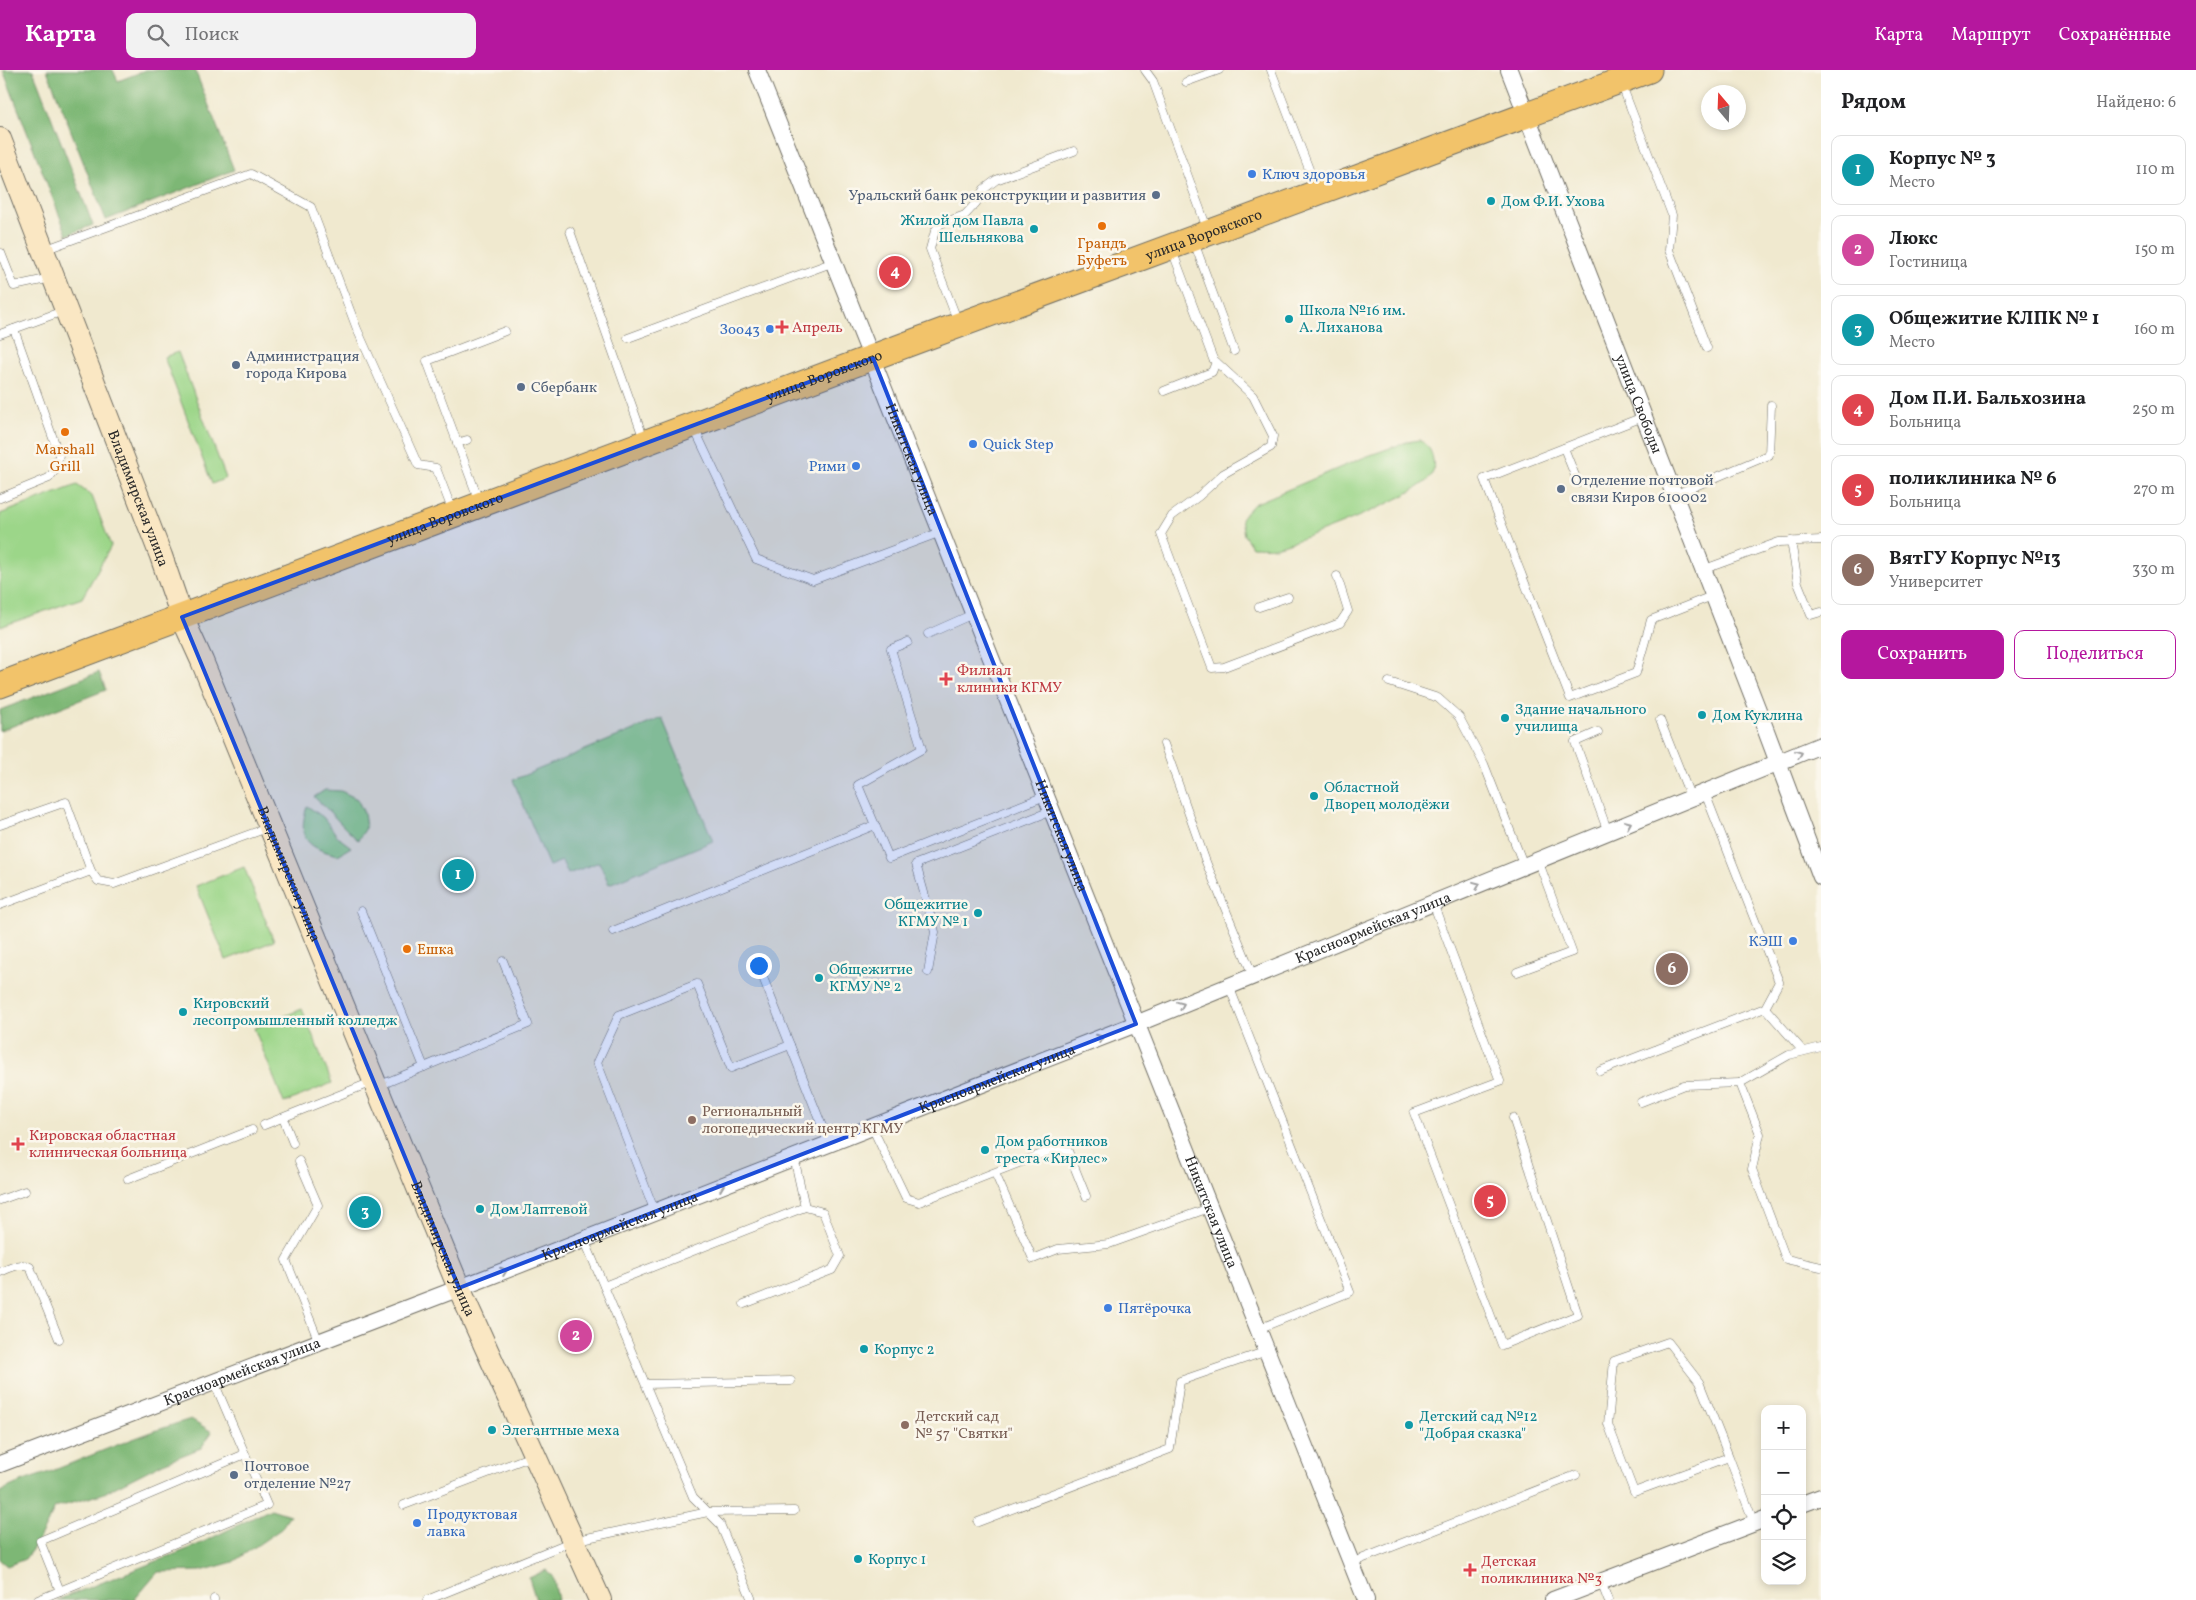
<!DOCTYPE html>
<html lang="ru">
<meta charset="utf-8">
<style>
:root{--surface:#fff;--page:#f2f2f2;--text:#202124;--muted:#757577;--line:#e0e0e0;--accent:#b5179e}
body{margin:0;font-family:Vollkorn,serif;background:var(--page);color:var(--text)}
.controls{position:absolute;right:15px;bottom:15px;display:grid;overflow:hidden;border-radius:10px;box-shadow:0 2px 8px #0003}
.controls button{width:45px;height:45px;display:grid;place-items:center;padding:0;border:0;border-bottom:1px solid var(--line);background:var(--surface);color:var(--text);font:25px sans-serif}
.compass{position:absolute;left:1701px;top:15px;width:45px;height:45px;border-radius:50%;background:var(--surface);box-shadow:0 2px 8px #0003;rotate:341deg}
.you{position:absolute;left:758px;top:895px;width:18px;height:18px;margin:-12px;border:4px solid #fff;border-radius:50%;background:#1a73e8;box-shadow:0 0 0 8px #1a73e833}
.badge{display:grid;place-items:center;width:32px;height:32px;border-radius:50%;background:var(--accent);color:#fff;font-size:16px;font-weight:700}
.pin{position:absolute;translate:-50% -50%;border:2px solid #fff;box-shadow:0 1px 5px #0006}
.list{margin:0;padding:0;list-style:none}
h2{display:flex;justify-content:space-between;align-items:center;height:65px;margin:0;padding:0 20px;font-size:21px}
h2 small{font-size:16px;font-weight:400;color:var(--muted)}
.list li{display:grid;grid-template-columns:32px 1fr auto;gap:15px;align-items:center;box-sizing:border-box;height:70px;margin:0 10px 10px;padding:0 10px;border:1px solid var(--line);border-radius:10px}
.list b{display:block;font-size:19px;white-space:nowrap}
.list p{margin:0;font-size:16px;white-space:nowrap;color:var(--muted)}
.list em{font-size:16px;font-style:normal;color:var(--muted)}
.actions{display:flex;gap:10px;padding:15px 20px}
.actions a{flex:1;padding:11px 0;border:1px solid var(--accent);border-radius:10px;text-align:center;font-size:18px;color:var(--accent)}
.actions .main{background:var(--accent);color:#fff}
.icon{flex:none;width:28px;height:28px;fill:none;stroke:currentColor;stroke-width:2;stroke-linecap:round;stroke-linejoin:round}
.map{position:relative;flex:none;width:1821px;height:1530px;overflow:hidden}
header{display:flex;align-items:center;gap:30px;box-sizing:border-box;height:70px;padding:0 25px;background:var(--accent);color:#fff}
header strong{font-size:24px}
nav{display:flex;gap:28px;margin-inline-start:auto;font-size:18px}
.search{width:350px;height:45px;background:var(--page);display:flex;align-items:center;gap:12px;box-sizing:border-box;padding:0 18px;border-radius:10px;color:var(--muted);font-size:19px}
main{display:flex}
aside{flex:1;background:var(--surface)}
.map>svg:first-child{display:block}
</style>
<header>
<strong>Карта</strong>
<div class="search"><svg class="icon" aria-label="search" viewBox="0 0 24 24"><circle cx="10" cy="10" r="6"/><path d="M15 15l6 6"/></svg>Поиск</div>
<nav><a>Карта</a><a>Маршрут</a><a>Сохранённые</a></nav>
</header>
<main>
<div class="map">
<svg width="1821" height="1530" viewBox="0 0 1821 1530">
<rect width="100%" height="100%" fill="#fbf7ec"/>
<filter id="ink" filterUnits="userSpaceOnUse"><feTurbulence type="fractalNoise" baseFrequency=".02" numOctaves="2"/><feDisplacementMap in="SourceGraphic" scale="10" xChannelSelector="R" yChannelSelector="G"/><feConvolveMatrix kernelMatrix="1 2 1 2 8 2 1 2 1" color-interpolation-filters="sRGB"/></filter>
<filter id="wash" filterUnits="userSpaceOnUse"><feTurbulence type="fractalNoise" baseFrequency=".0096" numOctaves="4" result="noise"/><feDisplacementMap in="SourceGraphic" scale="20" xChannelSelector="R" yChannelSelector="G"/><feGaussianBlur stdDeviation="1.12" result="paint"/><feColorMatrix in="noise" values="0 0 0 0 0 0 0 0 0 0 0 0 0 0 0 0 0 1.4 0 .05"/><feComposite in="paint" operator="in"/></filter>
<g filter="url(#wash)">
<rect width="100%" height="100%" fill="#f0e9cf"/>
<g fill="#9cd689" stroke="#64805a">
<path d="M178 282 226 408 212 414 164 287Z"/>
<path d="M1419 370C1422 372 1426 374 1428 377 1433 383 1436 399 1431 406 1420 425 1299 472 1275 477 1268 478 1259 477 1252 477L1244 465 1241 448 1254 434 1365 387 1407 372Z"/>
<path d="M77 415 92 426 111 476 82 528 0 557V444Z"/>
<path d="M662 648 713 771 609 814 599 792 568 804 562 791 549 796 513 710Z"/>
<path d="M325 720 341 721 357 729 364 743 366 758 358 770C342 757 330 740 314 727Z"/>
<path d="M307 736 323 747 339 768 351 777 338 785C307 778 297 769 307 736Z"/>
<path d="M244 797 274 871 226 890 196 816Z"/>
<path d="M302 939 332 1013 284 1033 254 958Z"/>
</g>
<g fill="#7db775" stroke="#547150">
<path d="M3 0H33L93 155 67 165Z"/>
<path d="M47 0H113L118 11 146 0H195L234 100 106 150Z"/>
<path d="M99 602 106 620 0 661V640Z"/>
<path d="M191 1349 212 1362 201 1378 163 1393 102 1424 55 1438 37 1473 25 1489 7 1496 0 1490V1422C18 1411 38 1407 57 1399 102 1381 145 1363 191 1349Z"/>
<path d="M271 1439 290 1445 281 1459 233 1492 201 1501 158 1502 134 1530H57L193 1477Z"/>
<path d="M546 1500 553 1506 558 1530H536L529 1508Z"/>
</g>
</g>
<g filter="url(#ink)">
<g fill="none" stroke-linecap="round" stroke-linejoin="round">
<g stroke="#706e64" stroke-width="9">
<g id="lane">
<path d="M1145 0 1153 11 1208 161"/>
<path d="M1271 0 1317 120"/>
<path d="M1186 12 1219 0"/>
<path d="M1621 13 1672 145 1669 180 1707 278"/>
<path d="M570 161 641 361"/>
<path d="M1194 172 1234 281"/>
<path d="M44 180 251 104 311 137 357 259 418 395 436 398 453 442"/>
<path d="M1172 180 1213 289 1253 326 1273 366 1271 377 1223 404 1199 426 1172 446 1161 464 1212 598 1224 597 1340 553 1348 541 1337 506"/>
<path d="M1 183 14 216 51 208"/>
<path d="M958 252 930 179 935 161 940 154 965 145 976 133 984 119 996 110 1074 81"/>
<path d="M0 264 63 241"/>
<path d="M628 268 834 192"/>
<path d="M1164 321 1212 302 1216 292"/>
<path d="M1643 347 1484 409 1570 628 1636 603 1651 550 1712 526"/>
<path d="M694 358 756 489 813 510 941 462"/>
<path d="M457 373 467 370"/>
<path d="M1564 378 1578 413"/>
<path d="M1674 425 1769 385 1771 335"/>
<path d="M0 428 49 408 55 400 59 385 14 259"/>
<path d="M479 431 427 291 505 261"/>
<path d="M1791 471 1798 513 1811 545 1821 542"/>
<path d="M1702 500 1779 472 1821 470"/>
<path d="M1259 537 1288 527"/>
<path d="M928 564 973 544"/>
<path d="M908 572 891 579 922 679 858 715 889 788 1045 726"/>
<path d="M1389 612 1438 628 1459 647 1484 694 1524 796"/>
<path d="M1660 650 1691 728"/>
<path d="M1598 662 1575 672 1608 762"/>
<path d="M1164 674 1206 792 1253 906"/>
<path d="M0 755 66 732 91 801 98 811 114 814 267 758"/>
<path d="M1433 833 1500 1011 1414 1043 1502 1275 1578 1245 1513 1048"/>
<path d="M0 835 91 801"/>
<path d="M361 841 424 997"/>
<path d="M613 861 875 755"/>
<path d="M760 900 790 975"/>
<path d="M928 902 935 862 916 794 1051 741"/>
<path d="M1517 902 1572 882 1538 790"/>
<path d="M1229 916 1350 1222 1258 1259"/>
<path d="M1765 938 1803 981"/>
<path d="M1821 977 1789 985 1740 1013 1760 1064 1752 1099 1786 1189 1821 1197"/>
<path d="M1600 1001 1765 938 1779 912 1705 723"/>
<path d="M378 1016 528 954 503 891"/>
<path d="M1641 1032 1684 1015 1740 1013"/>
<path d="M283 1048 293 1073"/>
<path d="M264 1055 372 1012"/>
<path d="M872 1057 906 1128 919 1132 1057 1078 1068 1081 1086 1126"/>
<path d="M794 1087 805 1137"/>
<path d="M299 1091 318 1135 286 1190 319 1272"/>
<path d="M995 1103 1033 1189 1058 1179 1109 1174 1209 1138"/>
<path d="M128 1109 252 1060"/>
<path d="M0 1130 25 1121"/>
<path d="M655 1142 597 992 619 945 697 914 731 998 790 975 829 1074"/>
<path d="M584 1169 693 1427 720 1454 752 1530"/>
<path d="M0 1202C10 1198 21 1192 30 1197L59 1269"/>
<path d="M604 1216 805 1137 823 1142 840 1186 832 1200 744 1234"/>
<path d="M646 1314 791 1311"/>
<path d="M1729 1387 1699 1312 1668 1272 1614 1291 1608 1354 1634 1422 1729 1387 1754 1453"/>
<path d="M404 1435 532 1386"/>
<path d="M978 1452 1170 1379 1180 1311 1267 1281"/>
<path d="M1351 1493 1576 1405"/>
<path d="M1601 1512 1608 1530"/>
<path d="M60 1521 40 1471 245 1384"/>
<path d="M38 1530 267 1435 214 1312"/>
<path d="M214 1530V1529"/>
<path d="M427 1530 573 1471 708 1442 794 1441"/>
</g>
</g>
<g stroke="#706e64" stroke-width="18">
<g id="street">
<path id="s1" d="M757 0 1366 1530"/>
<path id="s2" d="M1509 0 1765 658 1821 807"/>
<path id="s3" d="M0 1394 483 1209 1136 954 1821 675"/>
<path d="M1802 1434 1821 1427"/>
<path d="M1553 1530 1765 1449"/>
</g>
</g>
<g stroke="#706e64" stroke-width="24">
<g id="secondary">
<path id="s4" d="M0 69 161 486 182 547 202 591 459 1218 600 1530"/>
</g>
</g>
<g stroke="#706e64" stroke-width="27">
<g id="primary">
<path id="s5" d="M0 615 916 271 1649 0"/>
</g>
</g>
<use href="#lane" stroke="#fff" stroke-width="8"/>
<use href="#street" stroke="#fff" stroke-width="16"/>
<use href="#secondary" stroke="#fae7c3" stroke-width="22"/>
<use href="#primary" stroke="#f2c36a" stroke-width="25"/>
</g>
<defs><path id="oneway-chevron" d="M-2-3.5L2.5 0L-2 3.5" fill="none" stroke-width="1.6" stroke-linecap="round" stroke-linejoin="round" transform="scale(1.25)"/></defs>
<g stroke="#a0a0a0">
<use href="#oneway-chevron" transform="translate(1799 684) rotate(-22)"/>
<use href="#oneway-chevron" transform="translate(1628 754) rotate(-22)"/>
<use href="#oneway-chevron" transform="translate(1477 815) rotate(-22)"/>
<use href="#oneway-chevron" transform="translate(1181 935) rotate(-22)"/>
<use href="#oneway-chevron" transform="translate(1100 968) rotate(-21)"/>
<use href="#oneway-chevron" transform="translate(721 1116) rotate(-21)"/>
<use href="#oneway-chevron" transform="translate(504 1201) rotate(-21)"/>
</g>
</g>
<path fill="#1d4ed8" fill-opacity="0.2" stroke="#1d4ed8" stroke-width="4" stroke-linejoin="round" d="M873 288 1136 954 459 1218 182 547Z"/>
<g fill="#3f7fe0" stroke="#fbf7ec" stroke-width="2">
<circle cx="1252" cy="104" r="5"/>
<circle cx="770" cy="259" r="5"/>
<circle cx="973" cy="374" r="5"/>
<circle cx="856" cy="396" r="5"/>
<circle cx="1793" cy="871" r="5"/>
<circle cx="1108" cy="1238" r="5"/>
<circle cx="417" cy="1453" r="5"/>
</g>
<g fill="#5c6f8a" stroke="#fbf7ec" stroke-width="2">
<circle cx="1156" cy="125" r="5"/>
<circle cx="236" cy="295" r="5"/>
<circle cx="521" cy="317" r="5"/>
<circle cx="1561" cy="419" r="5"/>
<circle cx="234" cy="1405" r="5"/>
</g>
<g fill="#0f9aa8" stroke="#fbf7ec" stroke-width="2">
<circle cx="1491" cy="131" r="5"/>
<circle cx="1034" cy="159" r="5"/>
<circle cx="1289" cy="249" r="5"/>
<circle cx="1702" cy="645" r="5"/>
<circle cx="1505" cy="648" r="5"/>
<circle cx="1314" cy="726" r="5"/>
<circle cx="978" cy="843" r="5"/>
<circle cx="819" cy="908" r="5"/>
<circle cx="183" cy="942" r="5"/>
<circle cx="985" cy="1080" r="5"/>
<circle cx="480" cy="1139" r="5"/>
<circle cx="864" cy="1279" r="5"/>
<circle cx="1409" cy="1355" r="5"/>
<circle cx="492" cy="1360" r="5"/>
<circle cx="858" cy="1489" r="5"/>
</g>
<g fill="#e8710a" stroke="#fbf7ec" stroke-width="2">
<circle cx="1102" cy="156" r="5"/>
<circle cx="65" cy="362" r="5"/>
<circle cx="407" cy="879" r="5"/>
</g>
<g fill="#e0444e" stroke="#fbf7ec" stroke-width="2">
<path d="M779.5 249.5h5v5h5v5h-5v5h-5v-5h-5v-5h5z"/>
<path d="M943.5 601.5h5v5h5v5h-5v5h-5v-5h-5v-5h5z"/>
<path d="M15.5 1066.5h5v5h5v5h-5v5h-5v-5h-5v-5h5z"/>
<path d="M1467.5 1492.5h5v5h5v5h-5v5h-5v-5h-5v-5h5z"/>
</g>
<g fill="#8d6e63" stroke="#fbf7ec" stroke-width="2">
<circle cx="692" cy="1050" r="5"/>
<circle cx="905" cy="1355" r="5"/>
</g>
<g text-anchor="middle" stroke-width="5" stroke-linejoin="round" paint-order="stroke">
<g font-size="15" fill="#366cbe" stroke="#fbf7ec" text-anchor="start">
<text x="1262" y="109">Ключ здоровья</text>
<text x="760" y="264" text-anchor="end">Зоо43</text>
<text x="983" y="379">Quick Step</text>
<text x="846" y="401" text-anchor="end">Рими</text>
<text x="1783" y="876" text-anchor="end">КЭШ</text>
<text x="1118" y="1243">Пятёрочка</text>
<text x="427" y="1449">Продуктовая<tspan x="427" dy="17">лавка</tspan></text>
</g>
<g font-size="15" fill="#4e5e75" stroke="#fbf7ec" text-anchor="start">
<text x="1146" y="130" text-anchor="end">Уральский банк реконструкции и развития</text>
<text x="246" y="291">Администрация<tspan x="246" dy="17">города Кирова</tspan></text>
<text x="531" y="322">Сбербанк</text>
<text x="1571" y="415">Отделение почтовой<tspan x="1571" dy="17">связи Киров 610002</tspan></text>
<text x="244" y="1401">Почтовое<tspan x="244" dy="17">отделение №27</tspan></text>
</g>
<g font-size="15" fill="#0d838f" stroke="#fbf7ec" text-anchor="start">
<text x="1501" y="136">Дом Ф.И. Ухова</text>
<text x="1024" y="155" text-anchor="end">Жилой дом Павла<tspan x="1024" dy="17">Шельнякова</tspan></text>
<text x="1299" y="245">Школа №16 им.<tspan x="1299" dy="17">А. Лиханова</tspan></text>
<text x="1515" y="644">Здание начального<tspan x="1515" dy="17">училища</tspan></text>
<text x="1712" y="650">Дом Куклина</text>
<text x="1324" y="722">Областной<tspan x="1324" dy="17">Дворец молодёжи</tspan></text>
<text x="968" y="839" text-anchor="end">Общежитие<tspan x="968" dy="17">КГМУ № 1</tspan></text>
<text x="829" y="904">Общежитие<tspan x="829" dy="17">КГМУ № 2</tspan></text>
<text x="193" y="938">Кировский<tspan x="193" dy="17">лесопромышленный колледж</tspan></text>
<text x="995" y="1076">Дом работников<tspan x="995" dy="17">треста «Кирлес»</tspan></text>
<text x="490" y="1144">Дом Лаптевой</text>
<text x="874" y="1284">Корпус 2</text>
<text x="1419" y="1351">Детский сад №12<tspan x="1419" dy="17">"Добрая сказка"</tspan></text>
<text x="502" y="1365">Элегантные меха</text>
<text x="868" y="1494">Корпус 1</text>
</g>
<g font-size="15" fill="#2b2b2b" stroke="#fbf7ec">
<text dy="5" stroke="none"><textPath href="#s5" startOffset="1285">улица Воровского</textPath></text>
<text dy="5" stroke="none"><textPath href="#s5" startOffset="880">улица Воровского</textPath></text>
<text dy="5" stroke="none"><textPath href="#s2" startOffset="358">улица Свободы</textPath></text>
<text dy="5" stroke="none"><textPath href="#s1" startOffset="419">Никитская улица</textPath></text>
<text dy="5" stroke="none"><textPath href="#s4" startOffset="385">Владимирская улица</textPath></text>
<text dy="5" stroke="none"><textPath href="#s5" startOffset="475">улица Воровского</textPath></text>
<text dy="5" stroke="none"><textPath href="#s1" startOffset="824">Никитская улица</textPath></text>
<text dy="5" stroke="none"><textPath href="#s4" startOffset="790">Владимирская улица</textPath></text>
<text dy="5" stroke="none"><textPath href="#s3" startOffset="1474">Красноармейская улица</textPath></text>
<text dy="5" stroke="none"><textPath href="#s3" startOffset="1069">Красноармейская улица</textPath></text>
<text dy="5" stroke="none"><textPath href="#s1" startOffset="1229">Никитская улица</textPath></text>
<text dy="5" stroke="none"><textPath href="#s3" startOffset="664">Красноармейская улица</textPath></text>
<text dy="5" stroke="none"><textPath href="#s4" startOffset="1195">Владимирская улица</textPath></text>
<text dy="5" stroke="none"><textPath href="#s3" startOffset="259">Красноармейская улица</textPath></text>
</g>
<g font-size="15" fill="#c56008" stroke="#fbf7ec">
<text x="1102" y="178">Грандъ<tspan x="1102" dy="17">Буфетъ</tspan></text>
<text x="65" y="384">Marshall<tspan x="65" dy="17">Grill</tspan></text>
<text x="417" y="884" text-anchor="start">Ешка</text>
</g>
<g font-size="15" fill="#be3a42" stroke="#fbf7ec" text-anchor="start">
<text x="792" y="262">Апрель</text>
<text x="957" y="605">Филиал<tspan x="957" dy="17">клиники КГМУ</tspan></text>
<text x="29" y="1070">Кировская областная<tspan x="29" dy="17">клиническая больница</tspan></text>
<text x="1481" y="1496">Детская<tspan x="1481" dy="17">поликлиника №3</tspan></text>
</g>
<g font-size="15" fill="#785e54" stroke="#fbf7ec" text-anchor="start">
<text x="702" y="1046">Региональный<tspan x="702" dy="17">логопедический центр КГМУ</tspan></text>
<text x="915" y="1351">Детский сад<tspan x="915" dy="17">№ 57 "Святки"</tspan></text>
</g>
</g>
</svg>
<div class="controls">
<button>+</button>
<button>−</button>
<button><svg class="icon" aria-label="locate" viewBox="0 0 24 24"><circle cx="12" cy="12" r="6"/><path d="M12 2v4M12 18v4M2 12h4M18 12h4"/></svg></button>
<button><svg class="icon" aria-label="layers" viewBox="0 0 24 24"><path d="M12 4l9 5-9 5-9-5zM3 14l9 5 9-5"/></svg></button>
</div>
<svg class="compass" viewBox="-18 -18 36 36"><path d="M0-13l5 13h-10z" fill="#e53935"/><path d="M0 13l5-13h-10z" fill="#757577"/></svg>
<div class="you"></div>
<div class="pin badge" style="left:458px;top:805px;background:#0f9aa8">1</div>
<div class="pin badge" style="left:576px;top:1266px;background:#d1479c">2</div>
<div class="pin badge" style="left:365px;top:1142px;background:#0f9aa8">3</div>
<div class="pin badge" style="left:895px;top:202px;background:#e0444e">4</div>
<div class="pin badge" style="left:1490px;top:1131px;background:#e0444e">5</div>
<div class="pin badge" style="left:1672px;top:899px;background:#8d6e63">6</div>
</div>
<aside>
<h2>Рядом<small>Найдено: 6</small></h2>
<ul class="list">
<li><span class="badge" style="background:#0f9aa8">1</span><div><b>Корпус № 3</b><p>Место</p></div><em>110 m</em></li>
<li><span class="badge" style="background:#d1479c">2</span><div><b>Люкс</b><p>Гостиница</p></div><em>150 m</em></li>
<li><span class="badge" style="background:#0f9aa8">3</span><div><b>Общежитие КЛПК № 1</b><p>Место</p></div><em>160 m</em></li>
<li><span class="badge" style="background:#e0444e">4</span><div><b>Дом П.И. Бальхозина</b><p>Больница</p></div><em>250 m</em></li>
<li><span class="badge" style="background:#e0444e">5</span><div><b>поликлиника № 6</b><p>Больница</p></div><em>270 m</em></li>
<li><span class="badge" style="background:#8d6e63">6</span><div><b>ВятГУ Корпус №13</b><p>Университет</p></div><em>330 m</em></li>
</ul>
<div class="actions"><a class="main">Сохранить</a><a>Поделиться</a></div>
</aside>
</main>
